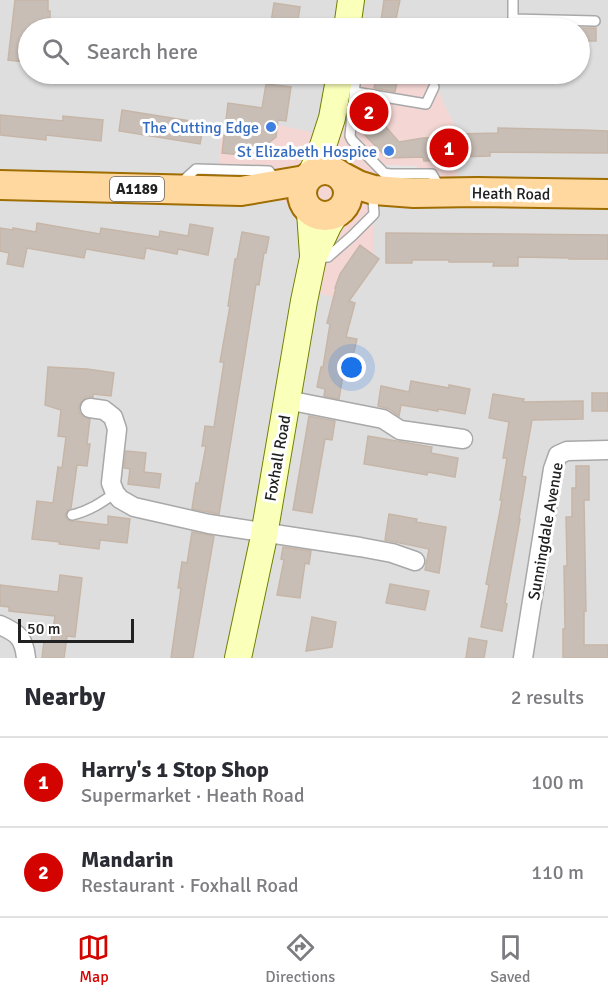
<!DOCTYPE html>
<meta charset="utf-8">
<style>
:root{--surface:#fff;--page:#f2f2f3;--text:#2b2b33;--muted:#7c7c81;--line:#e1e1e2;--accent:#d30400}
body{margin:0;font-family:Signika,sans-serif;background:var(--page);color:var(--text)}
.scale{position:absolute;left:18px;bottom:15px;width:116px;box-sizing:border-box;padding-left:6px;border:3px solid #212121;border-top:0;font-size:16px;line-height:21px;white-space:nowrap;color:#212121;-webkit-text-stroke:4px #fff;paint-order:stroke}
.you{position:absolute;left:352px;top:368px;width:21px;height:21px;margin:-15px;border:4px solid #fff;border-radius:50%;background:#1a73e8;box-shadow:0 0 0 9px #1a73e833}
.badge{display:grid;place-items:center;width:39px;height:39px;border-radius:50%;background:var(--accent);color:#fff;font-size:20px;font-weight:700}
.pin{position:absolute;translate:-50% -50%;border:3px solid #fff;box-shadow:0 2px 6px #0006}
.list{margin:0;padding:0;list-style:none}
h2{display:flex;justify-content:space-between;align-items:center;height:78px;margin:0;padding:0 24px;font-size:26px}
h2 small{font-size:20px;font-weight:400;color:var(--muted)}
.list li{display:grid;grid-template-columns:39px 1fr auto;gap:18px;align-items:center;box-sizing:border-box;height:90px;padding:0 24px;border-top:2px solid var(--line)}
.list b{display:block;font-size:22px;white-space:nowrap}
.list p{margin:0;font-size:20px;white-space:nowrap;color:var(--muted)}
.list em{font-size:20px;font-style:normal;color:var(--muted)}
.icon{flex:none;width:33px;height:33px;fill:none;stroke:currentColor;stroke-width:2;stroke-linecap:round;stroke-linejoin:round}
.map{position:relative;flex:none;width:608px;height:658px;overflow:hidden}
.search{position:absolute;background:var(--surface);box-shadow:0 2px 4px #0004;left:18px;right:18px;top:18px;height:66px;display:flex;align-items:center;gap:15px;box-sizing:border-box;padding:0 21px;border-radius:33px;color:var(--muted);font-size:22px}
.sheet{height:258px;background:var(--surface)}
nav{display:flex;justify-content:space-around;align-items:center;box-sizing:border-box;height:84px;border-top:2px solid var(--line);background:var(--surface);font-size:16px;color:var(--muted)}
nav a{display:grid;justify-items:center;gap:3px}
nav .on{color:var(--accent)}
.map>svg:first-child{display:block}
</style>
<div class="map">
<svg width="608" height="658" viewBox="0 0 608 658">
<rect width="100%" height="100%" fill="#f2efe7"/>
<path fill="#dfdede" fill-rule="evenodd" d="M0 0H608V658H0ZM28 28H580V74H28Z"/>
<path fill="#f4d7d5" d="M340 74H430L457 131V192L373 199V268L344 299 306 291V208L241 191 217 190 219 158 222 127 238 129 241 117 329 136Z"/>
<path fill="#e5e5e5" d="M358 74H363L356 135 384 165 417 166V173L384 172 351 138Z"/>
<g fill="#c8beb6" stroke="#c6b6a8" stroke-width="1.5">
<path d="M15 0H48V11H50V28H28V42L25 62 8 60Z"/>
<path d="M384 0H400L394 28H380Z"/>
<path d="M274 3 300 7 297 26 271 22Z"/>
<rect x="579" y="28" width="17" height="13"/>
<path d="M377 74H399L395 92 374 88Z"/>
<path d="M266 84 291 87 286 121 278 120 276 137 252 156 222 153 228 103 262 108Z"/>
<path d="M366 101 382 103 380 120 399 142 423 138 458 137V134L498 133V128L583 130 608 131V153L490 152V156L457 157 458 165H445V160L424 161 423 157 387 158 362 132Z"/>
<path d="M122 110 204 123 200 144 119 131Z"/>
<path d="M0 115 63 121V116L103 120 101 141 46 135V140L0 135Z"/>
<path d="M37 223 100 234 101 228 159 237 160 231 188 236 190 224 213 228 208 255 178 249 177 254 146 248 144 259 86 249 84 258 27 248 23 267 7 264 9 253 0 251V228L13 230V228L36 232Z"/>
<path d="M242 232 269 237 266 253H264L259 285 256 284 252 310 219 514 192 509 196 483H199L206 446H202L205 426 214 427 224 362H220L230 306H228L232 280 235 259H237Z"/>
<path d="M386 233 608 235V259H569V258L518 257V266H493L494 262H449V260H412V263H386Z"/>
<path d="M360 245 379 259 349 301 355 303 346 337 357 339 351 364 345 363 339 399 324 396 325 389 317 387 321 367H323L330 324 327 323 336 288H335L340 274Z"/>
<path d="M48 367 87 369 114 373 111 396 93 394V397H86L82 401 79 406V412L83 416 90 419 87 444H90L87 466 77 465 71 508 67 511 65 516 67 519 71 522 76 521 108 525V516L130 519 127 543 100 540 99 549 59 544 60 542 32 539 37 501 53 503 58 467 62 468 66 437 58 436 61 410 45 405Z"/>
<path d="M411 381 449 388V385L470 389 465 414 438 409V411L401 405 399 416 389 409 378 406 381 386 409 392Z"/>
<rect x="592" y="393" width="16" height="18"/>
<path d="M493 394 524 399 523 402 583 401V419L532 420 522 476 526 477 519 519H520L505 603 507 604 502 631 481 627 489 585 486 584 502 500H500L507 458H503L509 422 489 418Z"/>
<path d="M309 416 335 421 332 440 325 439 312 513 293 510Z"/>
<path d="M368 436 432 447 431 453 458 458 455 477 428 472 427 475 364 464Z"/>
<path d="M126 451 146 453 144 472 161 474 159 488 128 484 130 469 124 468Z"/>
<path d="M576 466H589V500H584L586 611H584V645H608V658H563V629H565L564 566H567L566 517H572V488H576Z"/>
<path d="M389 514 417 519 416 522 446 527 439 573 425 570 429 549 385 540Z"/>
<path d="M192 532 214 536 204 594 193 658H171L181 588H178L182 562 187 563Z"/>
<path d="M283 547 311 551 309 564 305 563 300 598 277 595 284 560 281 559Z"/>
<path d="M60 575 82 578 75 637 67 636 64 658H42L44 641 51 642 55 616 9 611V607L0 606V585L58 592Z"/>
<path d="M390 584 429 591 425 610 386 603Z"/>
<path d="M312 617 336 622 332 647 306 651Z"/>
<path d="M469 638 487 641 484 658H466Z"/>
</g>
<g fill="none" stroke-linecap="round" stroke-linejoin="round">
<g stroke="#a8a8a8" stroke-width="12">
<g id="lane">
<path d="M513 0V19L595 21"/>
<path d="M356 74 350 136 352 140 384 173 390 174H432L440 188"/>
<path d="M355 92 426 104 434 87"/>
<path d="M184 184 186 178 196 169 269 171 277 181"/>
<path d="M316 258 328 257 352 236 374 214 373 199"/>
<path d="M72 515C89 511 101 503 115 493"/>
</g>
</g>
<g stroke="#a8a8a8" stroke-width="21">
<g id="street">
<path d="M287 400 383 419 400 430 463 439"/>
<path d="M90 408 104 410 113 417 117 429 111 483 115 493 120 499 134 507 209 524 360 547 392 553 415 561"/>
<path d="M0 625C18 633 24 638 26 658"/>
<path d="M523 658 553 469 558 455 567 451 608 450"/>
</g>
</g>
<g stroke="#708100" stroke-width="28">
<g id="secondary">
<path d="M347 28 351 0"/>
<path d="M311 174 321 152 332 118 340 74"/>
<path d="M310 212 313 255"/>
<path d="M238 658 263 541 304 301 313 258 328 226 336 213"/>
</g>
</g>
<g stroke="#9f6d00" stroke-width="32">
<g id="primary">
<circle cx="325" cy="193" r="23"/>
<path d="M341 176 358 185 374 190 414 193 477 192 608 194"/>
<path d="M0 185 241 191 305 180"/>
</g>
</g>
<use href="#lane" stroke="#fff" stroke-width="9"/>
<use href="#street" stroke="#fff" stroke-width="18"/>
<use href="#secondary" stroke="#faffb9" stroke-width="26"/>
<use href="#primary" stroke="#ffd8a0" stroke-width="28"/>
</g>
<g fill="#3f7fe0" stroke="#fff" stroke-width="2">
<circle cx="271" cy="127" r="6"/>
<circle cx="389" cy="151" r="6"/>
</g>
<g text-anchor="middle" stroke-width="6" stroke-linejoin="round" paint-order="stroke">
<rect fill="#fff" stroke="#646464" stroke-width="1.5" x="110" y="177" width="54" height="24" rx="4.5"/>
<g font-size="15" font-weight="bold" fill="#212121">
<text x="137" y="194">A1189</text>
</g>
<g font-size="16" fill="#366cbe" stroke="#fff" text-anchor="end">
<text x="259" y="133">The Cutting Edge</text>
<text x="377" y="157">St Elizabeth Hospice</text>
</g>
<g font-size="16" fill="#212121" stroke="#fff">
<text transform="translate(511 193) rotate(1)" y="6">Heath Road</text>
<text transform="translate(277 458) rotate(-80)" y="6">Foxhall Road</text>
<text transform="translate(545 531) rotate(-80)" y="6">Sunningdale Avenue</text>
</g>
</g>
</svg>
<div class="scale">50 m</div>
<div class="you"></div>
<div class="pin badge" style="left:449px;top:148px">1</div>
<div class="pin badge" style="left:369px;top:112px">2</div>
<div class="search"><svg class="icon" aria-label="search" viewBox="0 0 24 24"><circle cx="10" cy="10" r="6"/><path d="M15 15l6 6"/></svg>Search here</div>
</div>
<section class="sheet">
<h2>Nearby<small>2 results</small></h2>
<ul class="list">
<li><span class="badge">1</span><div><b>Harry's 1 Stop Shop</b><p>Supermarket · Heath Road</p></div><em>100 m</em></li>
<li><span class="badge">2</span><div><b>Mandarin</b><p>Restaurant · Foxhall Road</p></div><em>110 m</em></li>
</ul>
</section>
<nav>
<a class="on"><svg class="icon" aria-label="map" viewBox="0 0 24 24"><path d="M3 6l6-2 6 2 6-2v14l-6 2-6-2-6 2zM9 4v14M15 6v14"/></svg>Map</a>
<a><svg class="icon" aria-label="directions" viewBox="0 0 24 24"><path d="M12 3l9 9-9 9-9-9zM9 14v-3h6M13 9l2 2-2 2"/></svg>Directions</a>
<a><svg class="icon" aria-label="saved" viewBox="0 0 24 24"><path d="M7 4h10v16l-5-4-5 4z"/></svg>Saved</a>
</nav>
